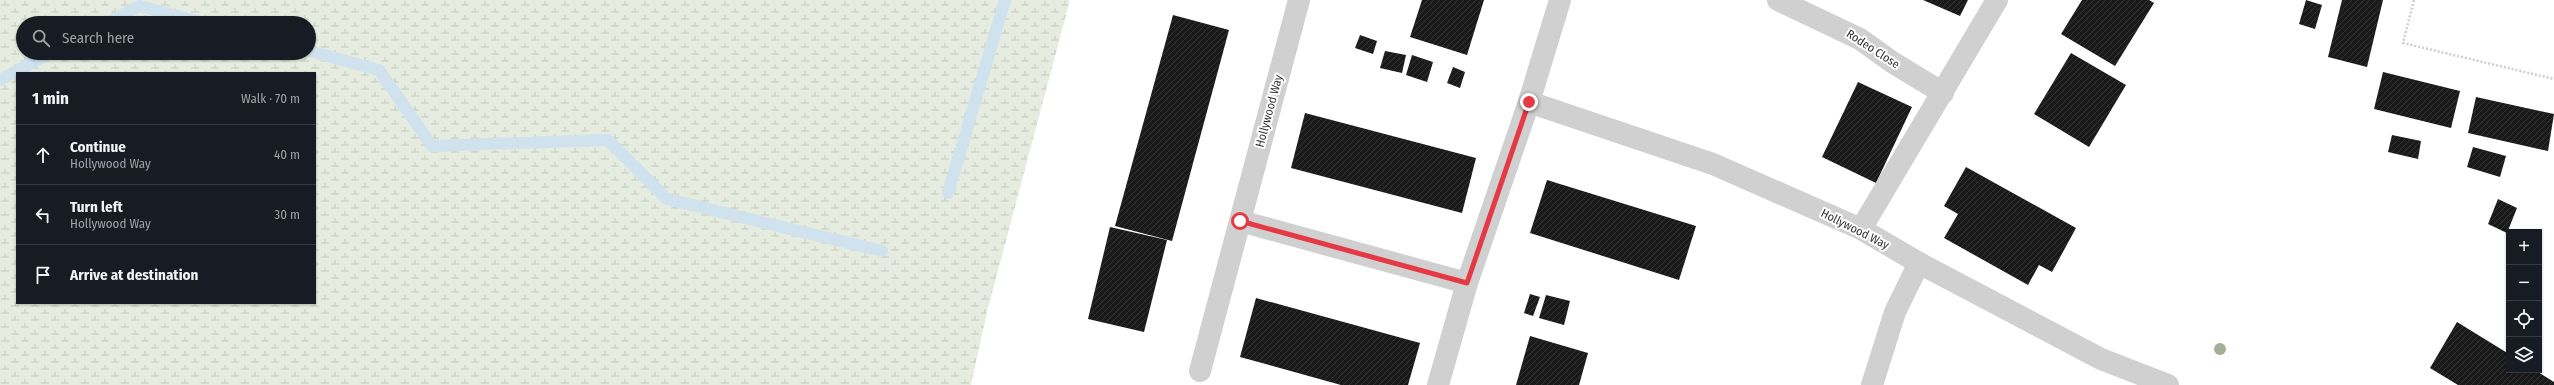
<!DOCTYPE html>
<meta charset="utf-8">
<style>
:root{--surface:#171b24;--page:#242831;--text:#f1f3f6;--muted:#9ea1a6;--line:#363941}
body{margin:0;font-family:"Fira Sans Condensed",sans-serif;background:var(--page);color:var(--text)}
.controls{position:absolute;right:12px;bottom:12px;display:grid;overflow:hidden;border-radius:0px;box-shadow:0 1px 3px #0004}
.controls button{width:36px;height:36px;display:grid;place-items:center;padding:0;border:0;border-bottom:1px solid var(--line);background:var(--surface);color:var(--text);font:20px sans-serif}
.stop{position:absolute;width:12px;height:12px;margin:-9px;border:3px solid #e63946;border-radius:50%;background:#fff}
.stop.end{background:#e63946;border-color:#fff;box-shadow:0 1px 4px #0008}
.list{margin:0;padding:0;list-style:none}
h2{display:flex;justify-content:space-between;align-items:center;height:52px;margin:0;padding:0 16px;font-size:17px}
h2 small{font-size:13px;font-weight:400;color:var(--muted)}
.list li{display:grid;grid-template-columns:26px 1fr auto;gap:12px;align-items:center;box-sizing:border-box;height:60px;padding:0 16px;border-top:1px solid var(--line)}
.list b{display:block;font-size:15px;white-space:nowrap}
.list p{margin:0;font-size:13px;white-space:nowrap;color:var(--muted)}
.list em{font-size:13px;font-style:normal;color:var(--muted)}
.icon{flex:none;width:22px;height:22px;fill:none;stroke:currentColor;stroke-width:2;stroke-linecap:round;stroke-linejoin:round}
.map{position:relative;flex:none;width:2554px;height:385px;overflow:hidden}
.search{position:absolute;background:var(--surface);box-shadow:0 1px 3px #0004;left:16px;top:16px;width:300px;height:44px;display:flex;align-items:center;gap:10px;box-sizing:border-box;padding:0 14px;border-radius:22px;color:var(--muted);font-size:15px}
.panel{position:absolute;background:var(--surface);box-shadow:0 1px 3px #0004;left:16px;top:72px;width:300px;height:232px;border-radius:0px}
.map>svg:first-child{display:block}
</style>
<div class="map">
<svg width="2554" height="385" viewBox="0 0 2554 385">
<defs>
<pattern id="wetland-marsh" width="20" height="14" patternUnits="userSpaceOnUse"><rect width="20" height="14" fill="#e6ecdf"/><path d="M1 5h8M5 5V1M11 12h8M15 12V8" fill="none" stroke="#c6cbc0"/></pattern>
<pattern id="building-hatch" width="6" height="6" patternUnits="userSpaceOnUse"><rect width="6" height="6" fill="#1a1a1a"/><path d="M-1 1l2-2M0 6l6-6M5 7l2-2" fill="none" stroke="#333"/></pattern>
</defs>
<rect width="100%" height="100%" fill="#fff"/>
<path fill="url(#wetland-marsh)" fill-rule="evenodd" d="M0 0H1070L987 312 971 385H0ZM23 23H309V53H23ZM17 73H315V303H17Z"/>
<g fill="none" stroke-linecap="round" stroke-linejoin="round">
<g stroke="#cfe2ee" stroke-width="12">
<path d="M107 23 139 6 204 23"/>
<path d="M309 51 379 70 432 146 608 140 667 199 882 251"/>
<path d="M0 80 50 53"/>
<path d="M948 193 1005 0"/>
</g>
</g>
<g fill="url(#building-hatch)">
<path d="M1422 0H1484L1467 55 1410 37Z"/>
<path d="M1923 0H1968L1960 16Z"/>
<path d="M2082 0H2149L2154 3 2115 66 2061 34Z"/>
<path d="M2306 0 2322 5 2315 29 2299 24Z"/>
<path d="M2342 0H2383L2367 67 2328 57Z"/>
<path d="M1173 15 1229 30 1172 241 1115 226Z"/>
<path d="M1360 35 1377 41 1373 54 1355 48Z"/>
<path d="M1385 51 1406 55 1402 73 1380 68Z"/>
<path d="M2071 53 2126 85 2089 147 2034 114Z"/>
<path d="M1412 55 1433 62 1427 82 1406 75Z"/>
<path d="M1453 67 1465 72 1460 88 1447 83Z"/>
<path d="M2383 72 2460 91 2451 128 2374 109Z"/>
<path d="M1858 82 1912 107 1876 183 1822 157Z"/>
<path d="M2476 97 2554 114 2548 151 2468 133Z"/>
<path d="M1305 113 1476 158 1462 213 1291 168Z"/>
<path d="M2392 135 2421 141 2418 159 2388 152Z"/>
<path d="M2473 147 2506 156 2500 177 2467 167Z"/>
<path d="M1966 167 2076 228 2052 272 2039 265 2028 285 1944 238 1958 214 1944 206Z"/>
<path d="M1547 180 1696 226 1679 280 1530 233Z"/>
<path d="M2498 199 2517 208 2507 233 2488 224Z"/>
<path d="M1110 227 1167 240 1144 332 1088 319Z"/>
<path d="M1530 294 1540 297 1533 316 1524 313Z"/>
<path d="M1546 295 1570 301 1564 325 1539 318Z"/>
<path d="M1256 298 1420 343 1408 385H1341L1240 357Z"/>
<path d="M2457 322 2509 354V370H2535L2554 382V385H2458L2430 368Z"/>
<path d="M1530 336 1588 353 1579 385H1516Z"/>
</g>
<g fill="none" stroke-linecap="round" stroke-linejoin="round">
<path stroke="#cdcdcd" stroke-width="2.5" stroke-dasharray="2 2" stroke-linecap="butt" d="M2414 0 2403 43 2554 79"/>
<g stroke="#d0d0d0" stroke-width="22">
<path d="M1778 0 1860 39 1892 62 1943 93"/>
<path d="M1529 102 1713 164 1861 229 1919 263 2101 359 2168 385"/>
<path d="M1240 221 1467 283"/>
<path d="M1861 229 1997 0"/>
<path d="M1200 371 1299 0"/>
<path d="M1438 385 1467 283 1529 102 1560 0"/>
<path d="M1872 385 1895 312 1919 263"/>
</g>
</g>
<circle fill="#a2b095" cx="2220" cy="349" r="6"/>
<g fill="none" stroke-linecap="round" stroke-linejoin="round">
<path stroke="#e63946" stroke-width="5" d="M1240 221 1467 283 1529 102"/>
</g>
<g text-anchor="middle" stroke-width="4" stroke-linejoin="round" paint-order="stroke">
<g font-size="12" fill="#333" stroke="#fff">
<text transform="translate(1873 49) rotate(33)" y="4">Rodeo Close</text>
<text transform="translate(1269 111) rotate(-75)" y="4">Hollywood Way</text>
<text transform="translate(1855 229) rotate(27)" y="4">Hollywood Way</text>
</g>
</g>
</svg>
<div class="controls">
<button>+</button>
<button>−</button>
<button><svg class="icon" aria-label="locate" viewBox="0 0 24 24"><circle cx="12" cy="12" r="6"/><path d="M12 2v4M12 18v4M2 12h4M18 12h4"/></svg></button>
<button><svg class="icon" aria-label="layers" viewBox="0 0 24 24"><path d="M12 4l9 5-9 5-9-5zM3 14l9 5 9-5"/></svg></button>
</div>
<div class="stop" style="left:1240px;top:221px"></div>
<div class="stop end" style="left:1529px;top:102px"></div>
<div class="search"><svg class="icon" aria-label="search" viewBox="0 0 24 24"><circle cx="10" cy="10" r="6"/><path d="M15 15l6 6"/></svg>Search here</div>
<section class="panel">
<h2>1 min<small>Walk · 70 m</small></h2>
<ul class="list">
<li><svg class="icon" aria-label="ahead" viewBox="0 0 24 24"><path d="M12 20V5M6 11l6-6 6 6"/></svg><div><b>Continue</b><p>Hollywood Way</p></div><em>40 m</em></li>
<li><svg class="icon" aria-label="left" viewBox="0 0 24 24"><path d="M17 20v-9H6M10 6l-5 5 5 5"/></svg><div><b>Turn left</b><p>Hollywood Way</p></div><em>30 m</em></li>
<li><svg class="icon" aria-label="arrive" viewBox="0 0 24 24"><path d="M6 21V4h12l-3 4 3 4H6"/></svg><div><b>Arrive at destination</b></div></li>
</ul>
</section>
</div>
